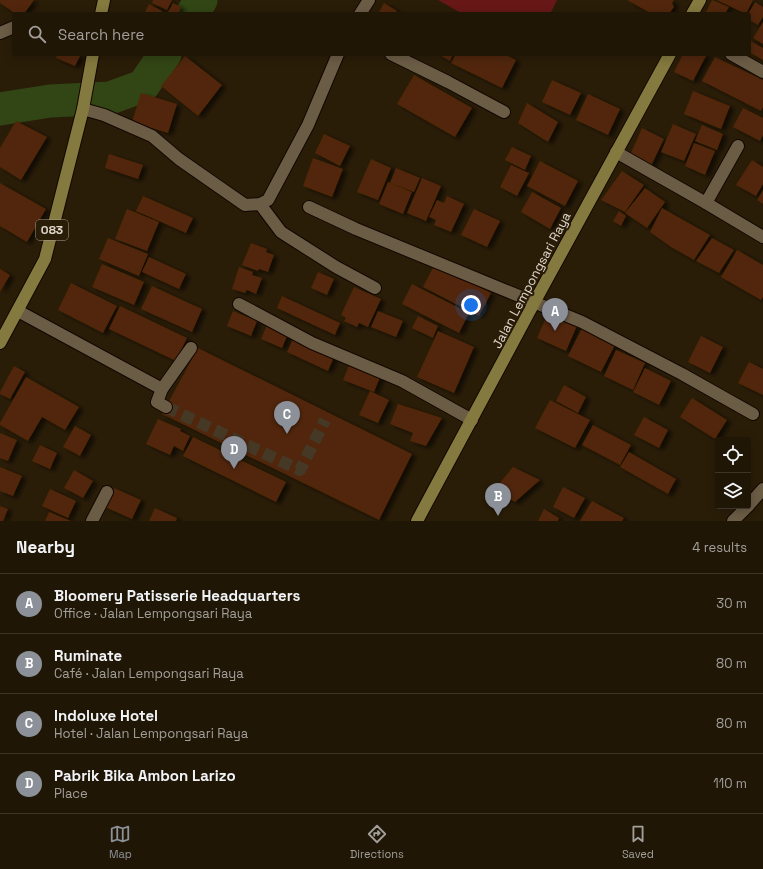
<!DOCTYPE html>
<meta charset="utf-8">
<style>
:root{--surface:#201606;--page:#2d2314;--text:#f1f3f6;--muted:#a29f9b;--line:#3d3528;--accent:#8c9099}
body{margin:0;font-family:"Space Grotesk",sans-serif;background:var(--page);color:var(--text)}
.controls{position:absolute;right:12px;bottom:12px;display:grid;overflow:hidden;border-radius:4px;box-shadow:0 2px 10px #0003}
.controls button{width:36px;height:36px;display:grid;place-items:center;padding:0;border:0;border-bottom:1px solid var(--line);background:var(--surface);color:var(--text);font:20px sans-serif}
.you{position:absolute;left:471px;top:305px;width:14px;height:14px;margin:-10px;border:3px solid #fff;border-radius:50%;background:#1a73e8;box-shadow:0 0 0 6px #1a73e833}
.badge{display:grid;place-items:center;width:26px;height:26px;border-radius:50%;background:var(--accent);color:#fff;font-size:13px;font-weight:700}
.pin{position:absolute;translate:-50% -33px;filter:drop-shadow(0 1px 2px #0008)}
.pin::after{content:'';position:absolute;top:21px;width:14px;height:12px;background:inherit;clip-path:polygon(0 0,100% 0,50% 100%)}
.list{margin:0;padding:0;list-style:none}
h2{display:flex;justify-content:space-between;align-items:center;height:52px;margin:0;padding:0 16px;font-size:17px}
h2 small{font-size:13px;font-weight:400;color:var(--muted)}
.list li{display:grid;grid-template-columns:26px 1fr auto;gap:12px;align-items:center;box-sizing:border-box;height:60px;padding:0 16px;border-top:1px solid var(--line)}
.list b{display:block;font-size:15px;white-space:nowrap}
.list p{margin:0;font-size:13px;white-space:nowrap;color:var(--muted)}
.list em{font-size:13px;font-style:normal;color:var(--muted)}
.icon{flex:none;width:22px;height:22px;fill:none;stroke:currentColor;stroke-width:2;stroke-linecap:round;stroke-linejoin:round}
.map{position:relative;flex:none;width:763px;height:521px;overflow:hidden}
.search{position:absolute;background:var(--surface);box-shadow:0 2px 10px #0003;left:12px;right:12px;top:12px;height:44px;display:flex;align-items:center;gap:10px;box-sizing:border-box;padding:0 14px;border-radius:4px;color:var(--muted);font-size:15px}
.sheet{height:292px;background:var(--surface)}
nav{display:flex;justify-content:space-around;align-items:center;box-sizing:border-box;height:56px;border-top:1px solid var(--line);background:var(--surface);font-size:11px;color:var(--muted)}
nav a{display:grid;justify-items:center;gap:2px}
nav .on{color:var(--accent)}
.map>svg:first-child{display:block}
</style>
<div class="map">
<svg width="763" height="521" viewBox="0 0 763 521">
<defs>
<filter id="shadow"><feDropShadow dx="4.5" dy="2.5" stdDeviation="2" flood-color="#0009"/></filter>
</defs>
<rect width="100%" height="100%" fill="#2a1d08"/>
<path fill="#671816" d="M438 0H557L550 14H463Z"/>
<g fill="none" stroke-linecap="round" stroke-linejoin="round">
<g stroke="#324615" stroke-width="33">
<path d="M192 14 201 0"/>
<path d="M0 109 50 101 110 98 143 86 165 54"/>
</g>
</g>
<g fill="#512707" filter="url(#shadow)">
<path d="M0 0H34L24 14H16L0 3Z"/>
<path d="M153 0H172L167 10 152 3Z"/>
<path d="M627 0H674L672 3 674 7 669 14H652Z"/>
<path d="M712 0 729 7 725 14H705Z"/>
<path d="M717 0H753L746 14Z"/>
<path d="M755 2 763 7V17L758 25 749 20V14H748Z"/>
<path d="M173 3 181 7 178 14H167Z"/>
<path d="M384 3 397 11 395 14H378Z"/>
<path d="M149 4 162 11 161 14H144Z"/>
<path d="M763 22V44L753 38Z"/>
<path d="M749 40 763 48V60L749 52Z"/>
<path d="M57 54H81L75 66 56 58Z"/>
<path d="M438 54H453L450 61Z"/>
<path d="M456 54H504L516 60 502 88 451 63Z"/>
<path d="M683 54H707L693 81 674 72Z"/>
<path d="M185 56 222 85 198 116 161 86Z"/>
<path d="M715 57 763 80V107L761 111 702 81Z"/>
<path d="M414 75 472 108 455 137 397 104Z"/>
<path d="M552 80 581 93 570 115 542 102Z"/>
<path d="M693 91 730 106 721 129 684 114Z"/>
<path d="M141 93 177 104 168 133 132 122Z"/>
<path d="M588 94 620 109 608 135 576 120Z"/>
<path d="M527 103 558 122 548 142 518 123Z"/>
<path d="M743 108 763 118V135L760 141 733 127Z"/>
<path d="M16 121 47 137 21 180 0 167V148Z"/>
<path d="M673 124 696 134 684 161 661 152Z"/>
<path d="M702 125 723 134 717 150 695 141Z"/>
<path d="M642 128 664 139 651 166 630 155Z"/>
<path d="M324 134 350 146 340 166 315 153Z"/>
<path d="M694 143 715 151 705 175 685 166Z"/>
<path d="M512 147 531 156 525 170 505 160Z"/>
<path d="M109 154 143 165 138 179 105 168Z"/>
<path d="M313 158 343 169 332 197 303 186Z"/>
<path d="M371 159 391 168 378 200 357 192Z"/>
<path d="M752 160 763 167V184L756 196 736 185Z"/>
<path d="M540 161 578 181 565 206 527 186Z"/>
<path d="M511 165 529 173 517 196 500 187Z"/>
<path d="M396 168 420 178 414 192 390 183Z"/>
<path d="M622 171 644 185 625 212 601 200Z"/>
<path d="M422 178 441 186 426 221 407 213Z"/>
<path d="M388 182 412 192 403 214 379 204Z"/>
<path d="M0 183 46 209 27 242 0 226Z"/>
<path d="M645 188 665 202 647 228 625 213Z"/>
<path d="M763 190V204L757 200Z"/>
<path d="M532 192 561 208 550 229 521 212Z"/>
<path d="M143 196 193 218 186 233 136 211Z"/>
<path d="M447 196 464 204 451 232 434 225 436 220 429 217 437 200 444 203Z"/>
<path d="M662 208 710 235 694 260 671 247 650 232Z"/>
<path d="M127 209 159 222 147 251 115 239Z"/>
<path d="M474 209 500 221 487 247 461 235Z"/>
<path d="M619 211 626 216 621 226 613 221Z"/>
<path d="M108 238 148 254 139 276 99 259Z"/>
<path d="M712 238 734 250 719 273 696 261Z"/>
<path d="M251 243 267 249 266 252 274 255 268 272 259 269 258 271 242 265Z"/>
<path d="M737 250 763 265V297L761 300 721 277Z"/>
<path d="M149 257 186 274 179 289 142 272Z"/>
<path d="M102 264 144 282 134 305 92 287Z"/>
<path d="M435 264 491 293 479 316 423 287Z"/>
<path d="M239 267 253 272 252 275 262 278 256 294 247 290 245 293 232 289Z"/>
<path d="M0 269 10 275 0 292Z"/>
<path d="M318 272 334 279 327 295 311 288Z"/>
<path d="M71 283 117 306 103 333 58 310Z"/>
<path d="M412 284 469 313 459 333 402 304Z"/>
<path d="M152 286 202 309 192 332 141 309Z"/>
<path d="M354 287 381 299 368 327 359 323 357 327 344 321 346 318 341 315Z"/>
<path d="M282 296 340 323 335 335 277 308Z"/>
<path d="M120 306 187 338 176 361 109 329Z"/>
<path d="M233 311 257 321 251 336 227 326Z"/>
<path d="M378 311 403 321 396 337 371 327Z"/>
<path d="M548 313 577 326 566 351 537 338Z"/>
<path d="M418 316 438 326 433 338 412 328Z"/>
<path d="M267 325 288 334 282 348 261 339Z"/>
<path d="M582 328 615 345 601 372 568 356Z"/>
<path d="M438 331 474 347 454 393 417 377Z"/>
<path d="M701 336 723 347 710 373 688 362Z"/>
<path d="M293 339 334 357 328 371 287 352Z"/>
<path d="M198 348 412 454 379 520 162 414Z"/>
<path d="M616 350 645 363 633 390 604 376Z"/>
<path d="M749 362 763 369V395L738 383Z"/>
<path d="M350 363 381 375 374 392 343 380Z"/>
<path d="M14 366 25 372 10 399 0 394V392Z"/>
<path d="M645 368 671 381 659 405 633 392Z"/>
<path d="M26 377 79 407 65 430 42 417 28 441 0 425V423Z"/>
<path d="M564 385 586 397 578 413 556 401Z"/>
<path d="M370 391 389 400 378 423 359 415Z"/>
<path d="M692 398 727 420 715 439 680 417Z"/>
<path d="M550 400 590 420 575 448 535 428Z"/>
<path d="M398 404 442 418 426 446 410 441 413 433 390 424Z"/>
<path d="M644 417 668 430 659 448 634 435Z"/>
<path d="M158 419 181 429 180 431 190 436 183 451 174 446 170 455 146 444Z"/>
<path d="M593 425 631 445 620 465 582 445Z"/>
<path d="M75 426 91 435 80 456 63 447Z"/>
<path d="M0 433 17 440 8 461 0 458Z"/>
<path d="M193 437 286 482 276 502 183 456Z"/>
<path d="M40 445 57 453 50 469 32 461Z"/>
<path d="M629 452 676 479 668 494 620 467Z"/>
<path d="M0 467 22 476 13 496 0 491Z"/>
<path d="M513 467 540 480 515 502 494 490Z"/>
<path d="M74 470 93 481 83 498 64 488Z"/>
<path d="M563 487 585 498 574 518 553 507Z"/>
<path d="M114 488 141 500 132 519 105 507Z"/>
<path d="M50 489 76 501 68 518 42 506Z"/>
<path d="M592 501 624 518 622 521H580Z"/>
<path d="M0 506 8 509 3 521H0Z"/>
<path d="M155 508 177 518 176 521H149Z"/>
<path d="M544 509 559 518 558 521H538Z"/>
<path d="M49 512 71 521H45Z"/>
</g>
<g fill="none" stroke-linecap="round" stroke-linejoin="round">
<path stroke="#453925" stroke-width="12" stroke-dasharray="12 6" stroke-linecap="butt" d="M166 407 300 470 325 420"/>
<g stroke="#120700" stroke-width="14">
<g id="minor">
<path d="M360 14 369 0"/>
<path d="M0 33 14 27"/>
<path d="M391 54 448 82 504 112"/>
<path d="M731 54 763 72"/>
<path d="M83 109 104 115 152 136 179 159 245 205 260 204 268 200 308 125 338 54"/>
<path d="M616 152 706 203 763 237"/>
<path d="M706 203 738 146"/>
<path d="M260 204 281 232 336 267 375 288"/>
<path d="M309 207 356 229 582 322 682 374 753 414"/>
<path d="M239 304 312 343 402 381 472 420"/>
<path d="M18 311 162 389"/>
<path d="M166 407 157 402 162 389 191 348"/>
<path d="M748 506 763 489"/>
<path d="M92 521 107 492"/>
<path d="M733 521 748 506"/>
</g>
</g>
<g stroke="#120700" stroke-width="14">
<g id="major">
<path d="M101 14 104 0"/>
<path d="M692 14 700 0"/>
<path d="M0 343 45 259 83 109 93 54"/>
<path d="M417 521 534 303 670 54"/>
</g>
</g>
<use href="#minor" stroke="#6b5c46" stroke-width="12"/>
<use href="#major" stroke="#84793e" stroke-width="12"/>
</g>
<g text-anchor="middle" stroke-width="4" stroke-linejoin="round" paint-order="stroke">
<rect fill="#2a1d08" stroke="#a99f90" stroke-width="1" x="36" y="220" width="32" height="20" rx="3"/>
<g font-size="12" font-weight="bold" fill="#e0d7cb">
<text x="52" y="234">083</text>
</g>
<g font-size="13" fill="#e0d7cb" stroke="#2a1d08">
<text transform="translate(531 280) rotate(-62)" y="5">Jalan Lempongsari Raya</text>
</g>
</g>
</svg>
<div class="controls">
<button><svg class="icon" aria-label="locate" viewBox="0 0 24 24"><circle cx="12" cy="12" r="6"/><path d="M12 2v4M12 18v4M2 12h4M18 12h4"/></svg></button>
<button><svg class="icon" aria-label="layers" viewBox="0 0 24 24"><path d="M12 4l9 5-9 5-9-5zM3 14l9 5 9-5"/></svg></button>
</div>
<div class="you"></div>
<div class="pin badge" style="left:555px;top:331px">A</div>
<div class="pin badge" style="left:498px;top:516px">B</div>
<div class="pin badge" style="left:287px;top:434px">C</div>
<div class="pin badge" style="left:234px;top:469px">D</div>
<div class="search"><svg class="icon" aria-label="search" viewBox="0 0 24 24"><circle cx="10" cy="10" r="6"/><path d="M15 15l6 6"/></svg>Search here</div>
</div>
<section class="sheet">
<h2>Nearby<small>4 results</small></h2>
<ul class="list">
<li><span class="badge">A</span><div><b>Bloomery Patisserie Headquarters</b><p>Office · Jalan Lempongsari Raya</p></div><em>30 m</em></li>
<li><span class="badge">B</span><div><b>Ruminate</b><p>Café · Jalan Lempongsari Raya</p></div><em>80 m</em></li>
<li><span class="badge">C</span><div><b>Indoluxe Hotel</b><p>Hotel · Jalan Lempongsari Raya</p></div><em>80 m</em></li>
<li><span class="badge">D</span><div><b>Pabrik Bika Ambon Larizo</b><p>Place</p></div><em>110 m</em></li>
</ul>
</section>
<nav>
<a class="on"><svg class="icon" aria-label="map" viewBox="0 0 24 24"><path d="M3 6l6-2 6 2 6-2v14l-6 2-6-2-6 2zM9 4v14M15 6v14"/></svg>Map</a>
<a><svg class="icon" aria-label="directions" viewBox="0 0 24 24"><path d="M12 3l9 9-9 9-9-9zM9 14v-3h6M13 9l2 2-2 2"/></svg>Directions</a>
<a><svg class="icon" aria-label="saved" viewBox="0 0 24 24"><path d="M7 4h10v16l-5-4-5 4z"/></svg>Saved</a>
</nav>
